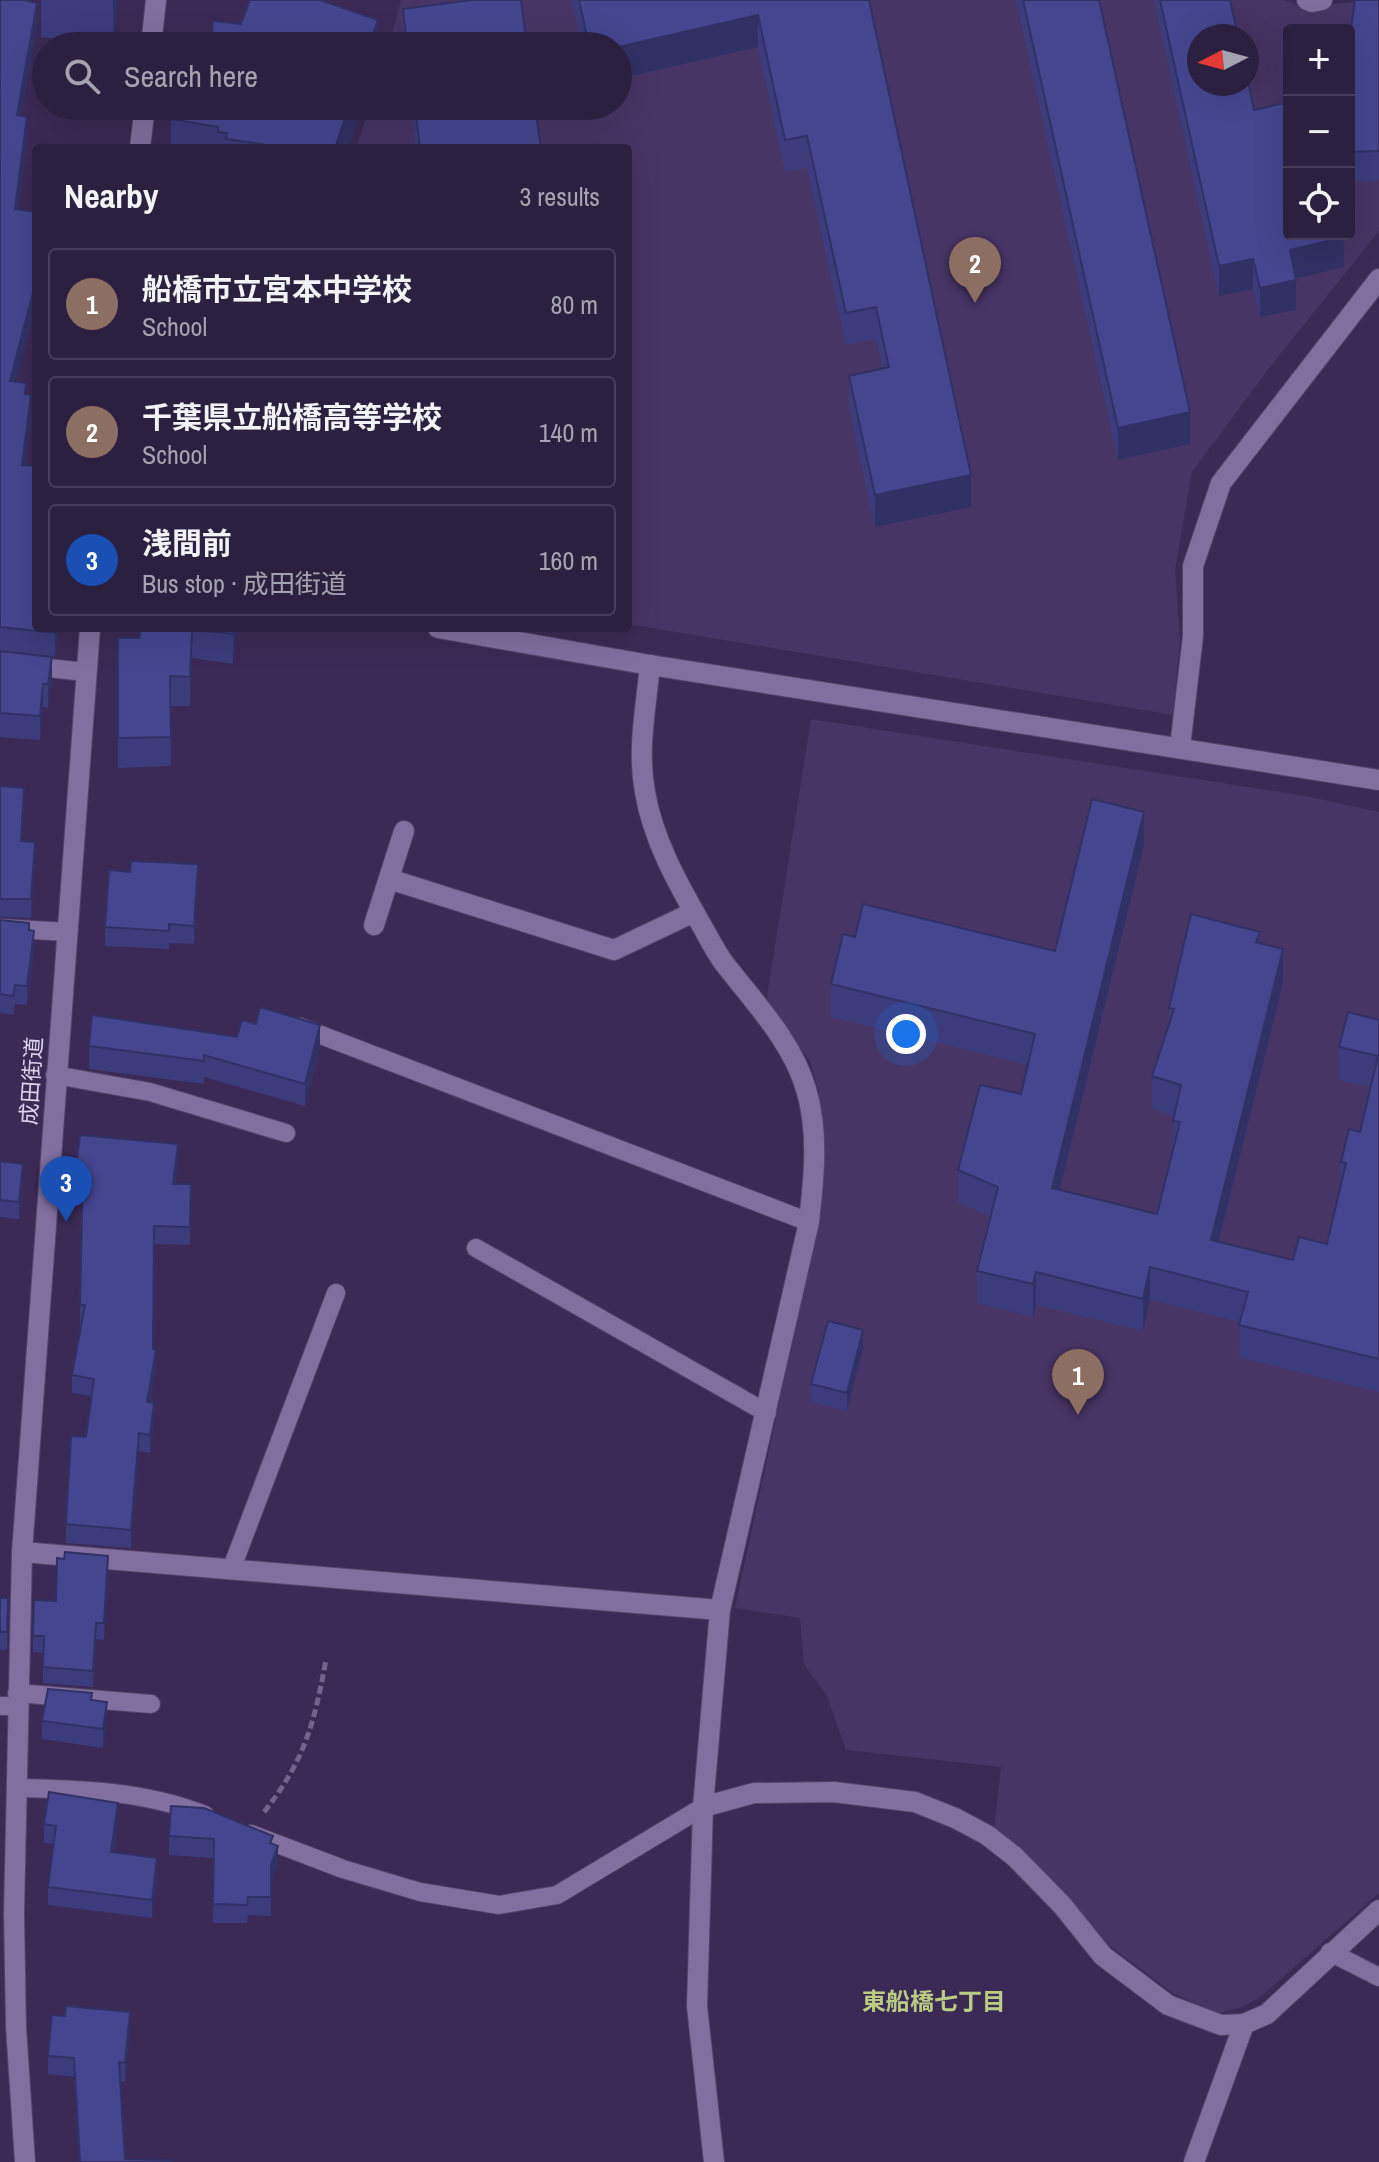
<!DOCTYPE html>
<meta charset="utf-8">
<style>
:root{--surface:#2c2040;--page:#382d4b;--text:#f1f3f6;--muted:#a6a3b1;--line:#483e59;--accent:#b45309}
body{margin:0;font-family:"Archivo Narrow","Noto Sans JP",sans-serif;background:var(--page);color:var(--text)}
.controls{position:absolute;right:24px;top:24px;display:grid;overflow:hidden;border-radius:8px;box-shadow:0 8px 32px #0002}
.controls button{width:72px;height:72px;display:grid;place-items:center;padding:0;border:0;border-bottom:2px solid var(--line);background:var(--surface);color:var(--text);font:40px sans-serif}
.compass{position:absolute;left:1187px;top:24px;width:72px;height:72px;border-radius:50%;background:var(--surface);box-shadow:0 8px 32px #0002;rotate:264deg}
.you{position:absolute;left:906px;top:1034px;width:28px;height:28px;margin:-20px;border:6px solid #fff;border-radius:50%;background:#1a73e8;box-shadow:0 0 0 12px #1a73e833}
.badge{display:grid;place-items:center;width:52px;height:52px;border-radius:50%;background:var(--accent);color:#fff;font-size:26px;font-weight:700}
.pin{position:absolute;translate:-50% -66px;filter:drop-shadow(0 2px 4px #0008)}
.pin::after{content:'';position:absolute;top:42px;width:28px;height:24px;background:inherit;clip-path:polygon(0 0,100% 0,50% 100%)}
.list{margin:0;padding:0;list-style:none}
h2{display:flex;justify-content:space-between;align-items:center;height:104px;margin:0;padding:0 32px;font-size:34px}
h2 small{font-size:26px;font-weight:400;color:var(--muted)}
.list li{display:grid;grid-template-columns:52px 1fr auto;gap:24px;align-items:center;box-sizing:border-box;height:112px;margin:0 16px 16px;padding:0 16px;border:2px solid var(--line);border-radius:8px}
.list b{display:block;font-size:30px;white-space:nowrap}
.list p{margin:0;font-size:26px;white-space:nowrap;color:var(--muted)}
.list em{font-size:26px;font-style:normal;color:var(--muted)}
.icon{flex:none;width:44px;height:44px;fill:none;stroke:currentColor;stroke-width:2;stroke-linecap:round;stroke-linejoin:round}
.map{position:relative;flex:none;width:1379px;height:2162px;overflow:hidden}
.search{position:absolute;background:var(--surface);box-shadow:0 8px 32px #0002;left:32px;top:32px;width:600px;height:88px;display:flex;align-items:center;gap:20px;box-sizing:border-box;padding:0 28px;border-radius:44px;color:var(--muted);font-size:30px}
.panel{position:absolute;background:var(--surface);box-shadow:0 8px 32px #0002;left:32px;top:144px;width:600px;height:488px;border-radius:8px}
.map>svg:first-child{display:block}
</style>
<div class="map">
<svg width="1379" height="2162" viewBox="0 0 1379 2162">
<rect width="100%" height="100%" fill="#3b2a55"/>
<g fill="#473565" fill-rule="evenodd">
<path d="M401 0H1284L1310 11 1334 4 1379 0V231L1267 371 1192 472 1175 571 1180 639 1173 715 628 624V148H356L370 106H618V46H389ZM1289 30H1349V234H1289ZM1199 36H1247V84H1199Z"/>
<path d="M811 719 1306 796 1379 812V1893L1259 1998 1240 2008 1218 2013 1173 1993 1110 1946 1020 1849 994 1827 1001 1767 846 1750 827 1696 804 1664 800 1618 735 1608 818 1222 822 1127 818 1090 810 1061 766 1003Z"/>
</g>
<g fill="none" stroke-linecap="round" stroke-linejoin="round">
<g stroke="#534469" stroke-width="20">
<g id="service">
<path d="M0 663 86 672"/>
<path d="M0 928 67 932"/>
<path d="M300 1027 809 1222"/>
<path d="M55 1075 150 1092 286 1133"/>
<path d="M476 1248 767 1413"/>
<path d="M231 1570 336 1293"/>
<path d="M17 1693 151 1704"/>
<path d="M0 1706H17"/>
<path d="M16 1788C80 1789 145 1791 205 1815"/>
<path d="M251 1834 343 1869 420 1892 499 1905 557 1895 703 1807"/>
<path d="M1330 1952 1379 1977"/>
</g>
</g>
<g stroke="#534469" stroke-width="22">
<g id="minor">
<path d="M1307 0 1312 2 1322 0"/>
<path d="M650 665C646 708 637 750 645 792 653 840 678 884 702 926 709 938 715 951 724 963 754 1002 792 1041 806 1089 819 1132 814 1178 809 1222L720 1610 703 1807 697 2006 714 2162"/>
<path d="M1180 747 1193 636V566L1221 483 1379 279"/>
<path d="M389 879 614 950 694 912"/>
<path d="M374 925 404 831"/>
<path d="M22 1552 720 1610"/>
<path d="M703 1807 754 1793 834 1792 915 1802 955 1818 987 1835 1014 1856 1062 1905 1103 1956 1168 2005 1221 2025 1244 2024 1267 2014 1379 1910"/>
<path d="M1194 2162 1244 2024"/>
</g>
</g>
<g stroke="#534469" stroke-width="22">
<g id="tertiary">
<path d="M151 46 156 0"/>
<path d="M140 148 145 106"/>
<path d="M438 628 650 665 1379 780"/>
<path d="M25 2162 16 2027 14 1913 22 1552 90 628"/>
</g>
</g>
<path stroke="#72648a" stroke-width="5" stroke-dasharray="8 4" stroke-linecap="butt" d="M264 1812C305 1760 314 1724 326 1660"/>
<use href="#service" stroke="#806f9f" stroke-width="18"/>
<use href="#minor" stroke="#806f9f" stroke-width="20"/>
<use href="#tertiary" stroke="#806f9f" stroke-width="20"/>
</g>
<g fill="#3c3c7c">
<path d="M0 0 37 27 21 116 27 141 18 209 36 212V305L16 382 26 394 31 419 25 465 36 628H58L55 657 0 651 52 680 48 708 43 707 40 740 0 737Z"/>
<path d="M41 0H118L113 46 41 37Z"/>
<path d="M572 0H869L971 507 875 527 849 408V376L883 369 876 339 846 345 807 168 785 172 758 47 618 79V46H582Z"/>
<path d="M1016 0H1099L1190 444 1118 460Z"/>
<path d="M1154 0H1230L1254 110 1344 267 1296 278V310L1260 317 1253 289 1219 296Z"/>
<path d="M1379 0V180L1349 182V42Z"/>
<path d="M521 1 527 46H403V9Z"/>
<path d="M362 106 348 148H171V119Z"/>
<path d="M411 106H535L541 148H416Z"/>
<path d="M141 628H237L233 664 192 658 190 706H171V766L118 768V638H139Z"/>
<path d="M0 786 24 806 22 841 35 861 31 918 0 917Z"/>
<path d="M1144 845 1060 1190 1157 1214 1173 1150 1174 1116 1152 1109V1076L1169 1024V1008L1260 944 1283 982 1219 1242 1293 1260 1327 1244 1341 1187V1162L1360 1132 1370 1087 1339 1080V1047L1379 1020V1392L1239 1357 1240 1322 1150 1300 1143 1331 1036 1305 1033 1317 977 1303V1271L991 1216 958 1203V1170L1021 1094 1028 1065 831 1017V984L855 937 1055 951Z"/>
<path d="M198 883 194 944 169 943V949L105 946V927Z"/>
<path d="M0 920 29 930 34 949 27 1005 15 1004 13 1015 0 1013Z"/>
<path d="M89 1046 320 1048 305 1106 204 1077V1084L89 1069Z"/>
<path d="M0 1161 23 1181 19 1219 0 1217Z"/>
<path d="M178 1163 175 1184H191L190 1245 154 1244 153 1349 156 1368 150 1402 154 1421 150 1453 139 1451 131 1548 66 1543V1524L86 1437 92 1396 72 1393V1375L82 1323H80L83 1184 76 1183V1165Z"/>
<path d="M863 1348 847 1411 811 1402V1384Z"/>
<path d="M108 1572 104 1640 96 1639 93 1687 43 1683V1653L33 1652 34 1600 56 1601Z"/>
<path d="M0 1598H8L7 1650H0Z"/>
<path d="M92 1700 107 1721 103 1748 42 1739V1721Z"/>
<path d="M118 1822 114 1852 157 1876 152 1918 48 1905V1887L54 1844 44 1843V1824Z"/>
<path d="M169 1836 273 1844 278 1864 271 1883V1916L248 1915 247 1923H213L214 1858 169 1855Z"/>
<path d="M130 2031 125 2082 120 2081 125 2159 172 2162H79L74 2077 48 2074V2056Z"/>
</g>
<g fill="#313165">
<path d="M113 0H118L113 46Z"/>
<path d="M37 3V27L17 139V115Z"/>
<path d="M758 15V47L618 79V47Z"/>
<path d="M378 20V46H369Z"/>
<path d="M349 106H362L348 148H335Z"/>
<path d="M27 117V141L15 233V209Z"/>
<path d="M1344 237V267L1290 280V250Z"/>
<path d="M1253 259V289L1219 296V266Z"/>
<path d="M1296 280V310L1260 317V288Z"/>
<path d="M36 281V305L10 405V381Z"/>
<path d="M31 395V419L22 489V465Z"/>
<path d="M1190 412V444L1118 460V428Z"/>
<path d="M971 475V507L875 527V495Z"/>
<path d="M55 628H58L55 657Z"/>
<path d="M234 628H237V632L233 664Z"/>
<path d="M192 629V658L190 706V677Z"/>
<path d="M52 657V680L48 708V684Z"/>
<path d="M43 684V707L40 740V716Z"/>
<path d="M24 788V806L21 860V841Z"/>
<path d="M1144 812V845L1052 1221V1188Z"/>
<path d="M35 842V861L31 918V899Z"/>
<path d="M198 864V883L194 944V926Z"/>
<path d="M34 931V949L27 1005V986Z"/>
<path d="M1283 949V982L1211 1272V1240Z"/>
<path d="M320 1025V1048L305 1106V1084Z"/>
<path d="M178 1144V1163L173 1202V1184Z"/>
<path d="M23 1164V1181L19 1219V1202Z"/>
<path d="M1150 1267V1300L1143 1331V1299Z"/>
<path d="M1036 1272V1305L1033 1317V1284Z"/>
<path d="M863 1330V1348L847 1411V1393Z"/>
<path d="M156 1350V1368L147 1420V1402Z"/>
<path d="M154 1403V1421L150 1453V1435Z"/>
<path d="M139 1433V1451L131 1548V1530Z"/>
<path d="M108 1556V1572L104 1640V1623Z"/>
<path d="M107 1702V1721L103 1748V1729Z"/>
<path d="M118 1803V1822L111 1870V1852Z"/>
<path d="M278 1846V1864L271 1883V1916V1865Z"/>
<path d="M157 1858V1876L152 1918V1900Z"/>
<path d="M130 2012V2031L125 2082V2063Z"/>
</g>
<g fill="#464690" stroke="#313165" stroke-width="2">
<path d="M0 0H23L37 3 17 115 27 117 15 209 36 212V281L10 381 26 383 25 394 31 395 22 465 36 466V628H55V633L0 627Z"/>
<path d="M250 0H320L378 20 369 46H183L184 35 211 40 213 21 241 24Z"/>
<path d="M472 0H521L527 46H407L403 9Z"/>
<path d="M579 0H869L971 475 875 495 849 376 889 367 876 307 846 313 807 136 785 140 758 15 618 47 589 46Z"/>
<path d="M1023 0H1099L1190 412 1118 428Z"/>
<path d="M1160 0H1230L1238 36H1199V84H1247V77L1254 110 1289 102V234H1343L1344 237 1290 250 1296 280 1260 288 1253 259 1219 266Z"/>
<path d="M1355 0H1379V151L1349 152V42Z"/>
<path d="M173 106H349L335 148H273L262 144 226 139 227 133 218 132V127L171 119Z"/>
<path d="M415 106H535L541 148H420Z"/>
<path d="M141 628H234L233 634 192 629 190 677 170 676 171 737 118 738V638H139Z"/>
<path d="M0 651 52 657 48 684H43L40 716 0 713Z"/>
<path d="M0 786 24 788 21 841 35 842 31 899H0Z"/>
<path d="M1092 799 1144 812 1052 1188 1157 1214 1180 1122 1173 1121 1181 1085 1152 1076 1174 1009 1169 1008 1191 914 1260 932 1256 942 1283 949 1211 1240 1293 1260 1299 1237 1327 1244 1346 1163 1341 1162 1349 1129 1360 1132 1378 1056 1339 1047 1348 1012 1379 1020V1359L1239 1325 1248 1292 1150 1267 1143 1299 1036 1272 1033 1284 977 1271 998 1187 958 1170 980 1085 1021 1094 1035 1034 831 984 843 934 855 937 863 904 1055 951Z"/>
<path d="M131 861 198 864 194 926 169 924V931L105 927 109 870 130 872Z"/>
<path d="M0 920 29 923V930L34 931 27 986 15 985 13 996 0 994Z"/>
<path d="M260 1007 320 1025 305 1084 204 1055V1061L89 1046 92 1015 237 1037 242 1020 256 1024Z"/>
<path d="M80 1135 178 1144 173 1184H191L190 1227 154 1226 153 1349 156 1350 147 1402 154 1403 150 1435 139 1433 131 1530 66 1524 71 1436 86 1437 94 1379 72 1375 85 1305H80L83 1166 76 1165Z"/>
<path d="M0 1161 23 1164 19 1202 0 1200Z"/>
<path d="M828 1321 863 1330 847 1393 811 1384Z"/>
<path d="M65 1552 108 1556 104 1623H96L93 1671 43 1667 44 1636H33L34 1600 56 1601 57 1558 64 1559Z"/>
<path d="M0 1598H8L7 1632H0Z"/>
<path d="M48 1689 92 1693 91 1700 107 1702 103 1729 42 1721Z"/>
<path d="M49 1792 118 1803 111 1852 157 1858 152 1900 48 1887 56 1826 44 1824Z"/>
<path d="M171 1806 204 1808 273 1836 270 1843 278 1846 271 1865V1897H248L247 1905 213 1904 214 1839 169 1836Z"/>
<path d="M66 2006 130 2012 125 2063 119 2062 125 2159 172 2160V2162H80L74 2058 48 2056 52 2015 65 2016Z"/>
</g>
<g text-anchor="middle" stroke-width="6" stroke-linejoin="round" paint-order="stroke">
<g font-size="22" fill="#ddd5f0" stroke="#3b2a55">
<text transform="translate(31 1081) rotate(-86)" y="8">成田街道</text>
</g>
<g font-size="24" font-weight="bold" fill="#b9cc81" stroke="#3b2a55">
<text x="934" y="2010">東船橋七丁目</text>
</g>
</g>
</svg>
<div class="controls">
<button>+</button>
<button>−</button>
<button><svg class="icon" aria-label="locate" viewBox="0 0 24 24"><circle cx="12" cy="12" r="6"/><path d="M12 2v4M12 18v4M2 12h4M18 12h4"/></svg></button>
</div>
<svg class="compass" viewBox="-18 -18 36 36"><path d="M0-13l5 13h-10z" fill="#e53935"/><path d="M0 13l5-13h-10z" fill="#a6a3b1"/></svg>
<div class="you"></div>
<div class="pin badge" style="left:1078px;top:1415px;background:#8d6e63">1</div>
<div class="pin badge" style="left:975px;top:303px;background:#8d6e63">2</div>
<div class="pin badge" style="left:66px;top:1222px;background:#1a4fb4">3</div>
<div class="search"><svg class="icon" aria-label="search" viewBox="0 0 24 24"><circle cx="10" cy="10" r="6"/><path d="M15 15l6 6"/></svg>Search here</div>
<section class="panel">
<h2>Nearby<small>3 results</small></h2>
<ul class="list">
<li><span class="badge" style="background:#8d6e63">1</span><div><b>船橋市立宮本中学校</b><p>School</p></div><em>80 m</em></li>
<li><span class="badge" style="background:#8d6e63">2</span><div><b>千葉県立船橋高等学校</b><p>School</p></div><em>140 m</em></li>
<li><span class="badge" style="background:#1a4fb4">3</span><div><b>浅間前</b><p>Bus stop · 成田街道</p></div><em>160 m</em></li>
</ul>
</section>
</div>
